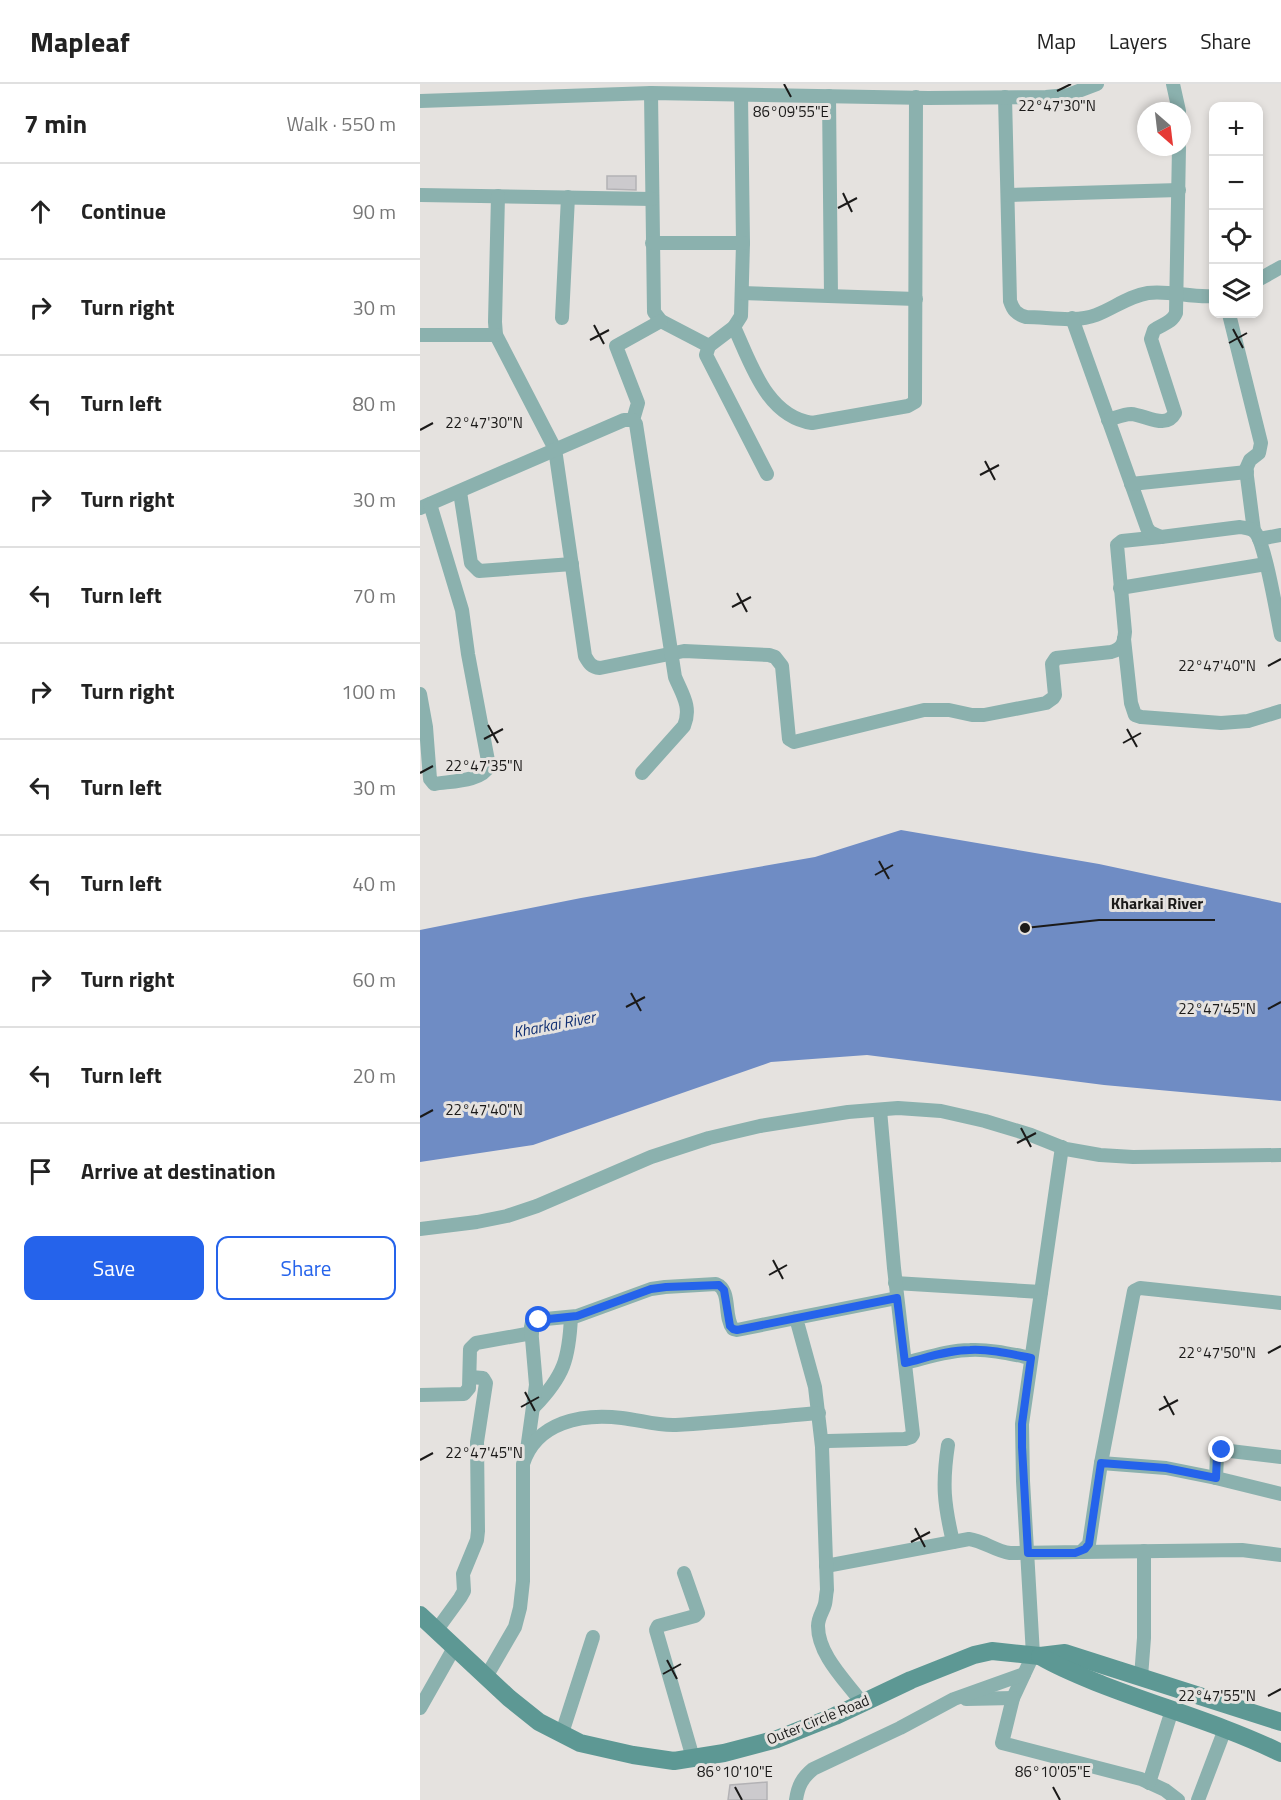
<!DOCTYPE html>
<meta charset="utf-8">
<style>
:root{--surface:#fff;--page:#f2f2f2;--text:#222;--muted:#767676;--line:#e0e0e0;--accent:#2563eb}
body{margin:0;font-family:"Titillium Web",sans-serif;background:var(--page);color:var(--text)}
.controls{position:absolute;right:18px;top:18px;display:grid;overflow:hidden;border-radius:12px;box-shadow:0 3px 9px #0003}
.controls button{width:54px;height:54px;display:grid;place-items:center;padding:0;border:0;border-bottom:2px solid var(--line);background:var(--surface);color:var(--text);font:30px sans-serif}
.compass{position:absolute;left:717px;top:18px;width:54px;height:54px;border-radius:50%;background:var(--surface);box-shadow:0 3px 9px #0003;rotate:152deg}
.stop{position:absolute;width:18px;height:18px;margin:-14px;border:4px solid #2563eb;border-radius:50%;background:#fff}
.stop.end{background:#2563eb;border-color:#fff;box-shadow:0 2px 6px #0008}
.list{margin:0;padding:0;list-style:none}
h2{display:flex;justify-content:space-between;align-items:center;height:78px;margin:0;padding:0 24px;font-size:26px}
h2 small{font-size:20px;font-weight:400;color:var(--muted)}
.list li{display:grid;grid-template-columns:39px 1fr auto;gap:18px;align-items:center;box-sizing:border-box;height:96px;padding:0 24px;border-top:2px solid var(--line)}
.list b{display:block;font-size:22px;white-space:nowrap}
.list em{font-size:20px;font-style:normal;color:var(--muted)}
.actions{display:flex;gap:12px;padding:18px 24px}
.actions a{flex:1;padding:14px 0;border:2px solid var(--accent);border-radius:12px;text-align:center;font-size:21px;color:var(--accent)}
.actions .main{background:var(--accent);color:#fff}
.icon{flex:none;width:33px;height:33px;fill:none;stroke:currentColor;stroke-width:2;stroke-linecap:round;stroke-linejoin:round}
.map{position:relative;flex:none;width:861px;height:1716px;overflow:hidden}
header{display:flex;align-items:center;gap:36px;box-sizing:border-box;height:84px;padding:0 30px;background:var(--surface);border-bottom:2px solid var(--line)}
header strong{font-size:28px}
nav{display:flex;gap:33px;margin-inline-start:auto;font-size:21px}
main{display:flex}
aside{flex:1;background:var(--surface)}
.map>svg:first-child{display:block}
</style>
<header>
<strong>Mapleaf</strong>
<nav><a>Map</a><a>Layers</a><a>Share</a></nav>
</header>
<main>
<aside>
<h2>7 min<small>Walk · 550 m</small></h2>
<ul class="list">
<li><svg class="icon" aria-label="ahead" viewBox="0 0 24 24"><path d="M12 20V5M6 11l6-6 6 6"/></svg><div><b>Continue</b></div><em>90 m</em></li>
<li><svg class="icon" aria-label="right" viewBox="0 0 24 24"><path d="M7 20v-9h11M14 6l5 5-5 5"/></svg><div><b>Turn right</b></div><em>30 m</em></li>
<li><svg class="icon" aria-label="left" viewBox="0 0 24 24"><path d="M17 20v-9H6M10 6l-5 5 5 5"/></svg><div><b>Turn left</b></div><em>80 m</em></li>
<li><svg class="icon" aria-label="right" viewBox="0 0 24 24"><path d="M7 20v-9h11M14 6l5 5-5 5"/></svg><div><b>Turn right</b></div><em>30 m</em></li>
<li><svg class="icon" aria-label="left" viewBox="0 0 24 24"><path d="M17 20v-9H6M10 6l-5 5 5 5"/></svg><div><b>Turn left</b></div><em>70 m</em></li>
<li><svg class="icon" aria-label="right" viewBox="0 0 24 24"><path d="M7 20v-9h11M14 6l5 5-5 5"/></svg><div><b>Turn right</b></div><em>100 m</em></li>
<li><svg class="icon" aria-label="left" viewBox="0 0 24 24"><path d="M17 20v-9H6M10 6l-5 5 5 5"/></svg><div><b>Turn left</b></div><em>30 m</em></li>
<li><svg class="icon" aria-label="left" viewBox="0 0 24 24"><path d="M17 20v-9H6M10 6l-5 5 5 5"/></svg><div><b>Turn left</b></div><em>40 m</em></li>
<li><svg class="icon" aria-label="right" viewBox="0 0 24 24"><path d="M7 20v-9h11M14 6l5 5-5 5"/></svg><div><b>Turn right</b></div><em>60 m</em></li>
<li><svg class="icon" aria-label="left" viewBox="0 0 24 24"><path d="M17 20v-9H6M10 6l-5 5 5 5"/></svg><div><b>Turn left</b></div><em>20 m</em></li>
<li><svg class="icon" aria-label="arrive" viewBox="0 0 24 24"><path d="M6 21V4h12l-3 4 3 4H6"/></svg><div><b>Arrive at destination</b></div></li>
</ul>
<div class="actions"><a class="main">Save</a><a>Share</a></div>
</aside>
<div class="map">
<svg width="861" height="1716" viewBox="0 0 861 1716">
<rect width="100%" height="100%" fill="#e5e2df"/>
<path fill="#6f8cc4" d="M481 746 679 780 861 819V1017L684 1001 447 971 351 978 113 1061 0 1078V846L161 814 395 773Z"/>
<g fill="#cccacd" stroke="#b3b2b5" stroke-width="1.5">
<path d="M187 92H216V106L187 105Z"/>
<path d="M347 1698V1716H308L310 1701Z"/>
</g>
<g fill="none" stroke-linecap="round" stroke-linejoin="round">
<g stroke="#8bb1ae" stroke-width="14">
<path d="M753 0 759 27"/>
<path d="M231 9 234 228 241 237 289 262"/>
<path d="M321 11 323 159 321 232 314 243 289 262 286 271 347 390"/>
<path d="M409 12 411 212"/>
<path d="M585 13 590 217C593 226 596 230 606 233 628 233 655 239 676 231 694 224 709 212 728 209 748 206 772 214 794 212"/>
<path d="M0 17 231 9 508 14 626 13 648 11 677 0"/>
<path d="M0 111 232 115"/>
<path d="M588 111 759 106"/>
<path d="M78 112 75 238 76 251 135 365 165 572C169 579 171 583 180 584L264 567 349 571 355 573 362 582 369 655 374 658 504 626H529L552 631H564L626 619 633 614 635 611 632 580 636 574 691 568C702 565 704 560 705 548L697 461 702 457 741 453"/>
<path d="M232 159H323"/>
<path d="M838 196 861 183"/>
<path d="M322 209 496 215"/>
<path d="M809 230 841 359 839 369 830 376 826 385 834 447"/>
<path d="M142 234 148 113"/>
<path d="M652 234 727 444 730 448 741 453 820 443C825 444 830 444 834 447 845 456 857 533 861 551"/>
<path d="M314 243C331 279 346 332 392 339L488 322 495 318 496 13"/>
<path d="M0 251H76"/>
<path d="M213 336 218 319 196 262 241 237"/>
<path d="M688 336C695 334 704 330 711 330 726 331 746 346 755 329L731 255 734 246C742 240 752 239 756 229L759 63"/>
<path d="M711 400 827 388"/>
<path d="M40 408 51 479 59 487 152 480"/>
<path d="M0 424 204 336H213L216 340 255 593C262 610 272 623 264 642L222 689"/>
<path d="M839 455 861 451"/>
<path d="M700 504 846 480"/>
<path d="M704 555 711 619 715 631 721 633 801 639 828 637 861 627"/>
<path d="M0 610 6 643 10 695 14 700C30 697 61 698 69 682L48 570 42 526 10 420"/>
<path d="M642 1063 602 1340 603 1397 613 1571 593 1614 582 1659 721 1695 745 1706 758 1716"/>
<path d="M0 1145 57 1138 87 1132 117 1122 231 1073 289 1054 340 1042 428 1028 478 1024 521 1027 565 1037 611 1051 646 1065 680 1071 713 1073 861 1071"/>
<path d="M475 1199 621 1208"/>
<path d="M485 1279C506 1274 528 1266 550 1266 570 1265 591 1270 611 1274"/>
<path d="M0 1311 44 1310 49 1304 50 1265 56 1259 112 1249"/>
<path d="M114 1323C144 1292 149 1275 151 1233"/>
<path d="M528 1361C522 1400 524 1420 533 1458"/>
<path d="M402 1363 395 1303 376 1234 477 1214"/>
<path d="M107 1366 116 1301 111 1243 112 1238 115 1236 157 1232 231 1205 245 1203 296 1200C312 1206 303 1232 313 1245L317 1246 376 1234"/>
<path d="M681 1379 746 1384 796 1394 861 1410"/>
<path d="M796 1394 797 1371 802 1366 861 1373"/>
<path d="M661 1468 822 1466 861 1471"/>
<path d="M406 1482 549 1455C564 1457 575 1467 590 1469L661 1468 669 1460 681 1379 714 1207 720 1204 861 1219"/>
<path d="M264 1489 278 1529 275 1532 238 1542 236 1546 273 1674"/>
<path d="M16 1547 40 1514 44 1507 43 1490 57 1456 58 1447 57 1358 66 1299 63 1294 50 1293"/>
<path d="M66 1593 95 1543 100 1524 103 1497V1380C116 1338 162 1329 202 1334 220 1336 238 1342 256 1341 304 1338 351 1333 399 1329"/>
<path d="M721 1593 724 1554V1467"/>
<path d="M546 1615 593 1614"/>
<path d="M442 1619C426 1597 398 1571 398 1542 398 1533 403 1528 405 1520 406 1516 406 1510 407 1506L402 1363 405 1358 408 1357 485 1355 491 1353 493 1350 474 1184 460 1026"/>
<path d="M0 1624 34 1564"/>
<path d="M142 1649 173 1553"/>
<path d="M729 1699 752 1626"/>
<path d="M376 1716C378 1702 382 1694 393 1685L480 1644 534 1615 604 1590"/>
<path d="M778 1716 805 1645"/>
</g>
<g stroke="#5d9894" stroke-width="18">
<path d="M0 1531 89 1614 119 1638 160 1659 213 1671 254 1677 304 1669 357 1655 415 1632 491 1596 554 1571 572 1567 620 1572 645 1569 861 1638"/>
<path d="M620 1572C640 1584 661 1592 683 1601 742 1624 804 1641 861 1669"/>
</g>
</g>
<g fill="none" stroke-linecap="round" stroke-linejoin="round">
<path stroke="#2563eb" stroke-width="8" d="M119 1236 157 1232 231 1205 246 1203 299 1201 304 1206 310 1242 313 1245 317 1246 477 1214 485 1279C506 1274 528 1266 550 1266 570 1265 591 1270 611 1274L602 1340V1363L608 1469H655L665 1465 669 1460 681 1379 746 1384 796 1394 797 1371 802 1366"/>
</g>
<path fill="none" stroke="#1b1a19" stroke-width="2" d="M364 0 371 13M637 7 651 0M423 109 432 128M418 124 437 114M174 241 184 260M813 245 823 264M170 256 189 246M809 259 827 249M0 346 13 339M565 377 575 396M560 391 579 381M317 509 327 528M312 523 331 513M848 582 861 575M68 641 78 659M707 645 717 663M64 655 83 645M703 659 721 649M0 689 13 682M459 777 469 795M455 791 473 781M211 909 221 927M206 923 225 913M848 925 861 918M0 1033 13 1026M601 1044 611 1063M597 1059 616 1049M353 1176 363 1195M349 1191 367 1181M848 1269 861 1262M105 1308 115 1327M744 1312 754 1331M101 1323 119 1313M739 1326 758 1316M0 1376 13 1369M495 1444 505 1463M491 1458 510 1448M247 1576 257 1595M243 1590 261 1580M848 1612 861 1605M315 1703 322 1716M633 1703 640 1716"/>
<g text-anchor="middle" stroke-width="6" stroke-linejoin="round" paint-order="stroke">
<g font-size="15" fill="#1b1a19" stroke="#e5e2df">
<text transform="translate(398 1636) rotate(-22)" y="5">Outer Circle Road</text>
</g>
<g font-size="16" font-style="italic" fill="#123073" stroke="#e5e2df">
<text transform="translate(134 940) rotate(-11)" y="6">Kharkai River</text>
</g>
</g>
<g font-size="15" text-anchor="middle" fill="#1b1a19" stroke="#e5e2df" stroke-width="6" stroke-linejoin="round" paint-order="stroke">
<text x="637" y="27">22°47'30"N</text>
<text x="371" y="33">86°09'55"E</text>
<text x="64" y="344">22°47'30"N</text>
<text x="797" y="587">22°47'40"N</text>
<text x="64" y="687">22°47'35"N</text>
<text x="797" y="930">22°47'45"N</text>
<text x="64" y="1031">22°47'40"N</text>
<text x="797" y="1274">22°47'50"N</text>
<text x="64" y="1374">22°47'45"N</text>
<text x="797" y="1617">22°47'55"N</text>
<text x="315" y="1693">86°10'10"E</text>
<text x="633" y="1693">86°10'05"E</text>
</g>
<path fill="none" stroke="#1b1a19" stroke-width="2" d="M605 844L679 836H795"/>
<circle fill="#1b1a19" stroke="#e5e2df" stroke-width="2" cx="605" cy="844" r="6"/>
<g font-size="16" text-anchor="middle" font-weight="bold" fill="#1b1a19" stroke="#e5e2df" stroke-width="6" stroke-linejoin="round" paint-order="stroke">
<text x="737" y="825">Kharkai River</text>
</g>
</svg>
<div class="controls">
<button>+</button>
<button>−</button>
<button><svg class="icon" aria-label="locate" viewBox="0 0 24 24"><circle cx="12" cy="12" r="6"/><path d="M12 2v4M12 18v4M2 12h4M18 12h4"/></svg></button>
<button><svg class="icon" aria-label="layers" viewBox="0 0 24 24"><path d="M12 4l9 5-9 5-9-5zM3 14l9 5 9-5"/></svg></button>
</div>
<svg class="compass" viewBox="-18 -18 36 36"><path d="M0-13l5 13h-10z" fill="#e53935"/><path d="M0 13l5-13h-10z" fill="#767676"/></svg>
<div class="stop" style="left:119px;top:1236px"></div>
<div class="stop end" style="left:802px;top:1366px"></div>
</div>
</main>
